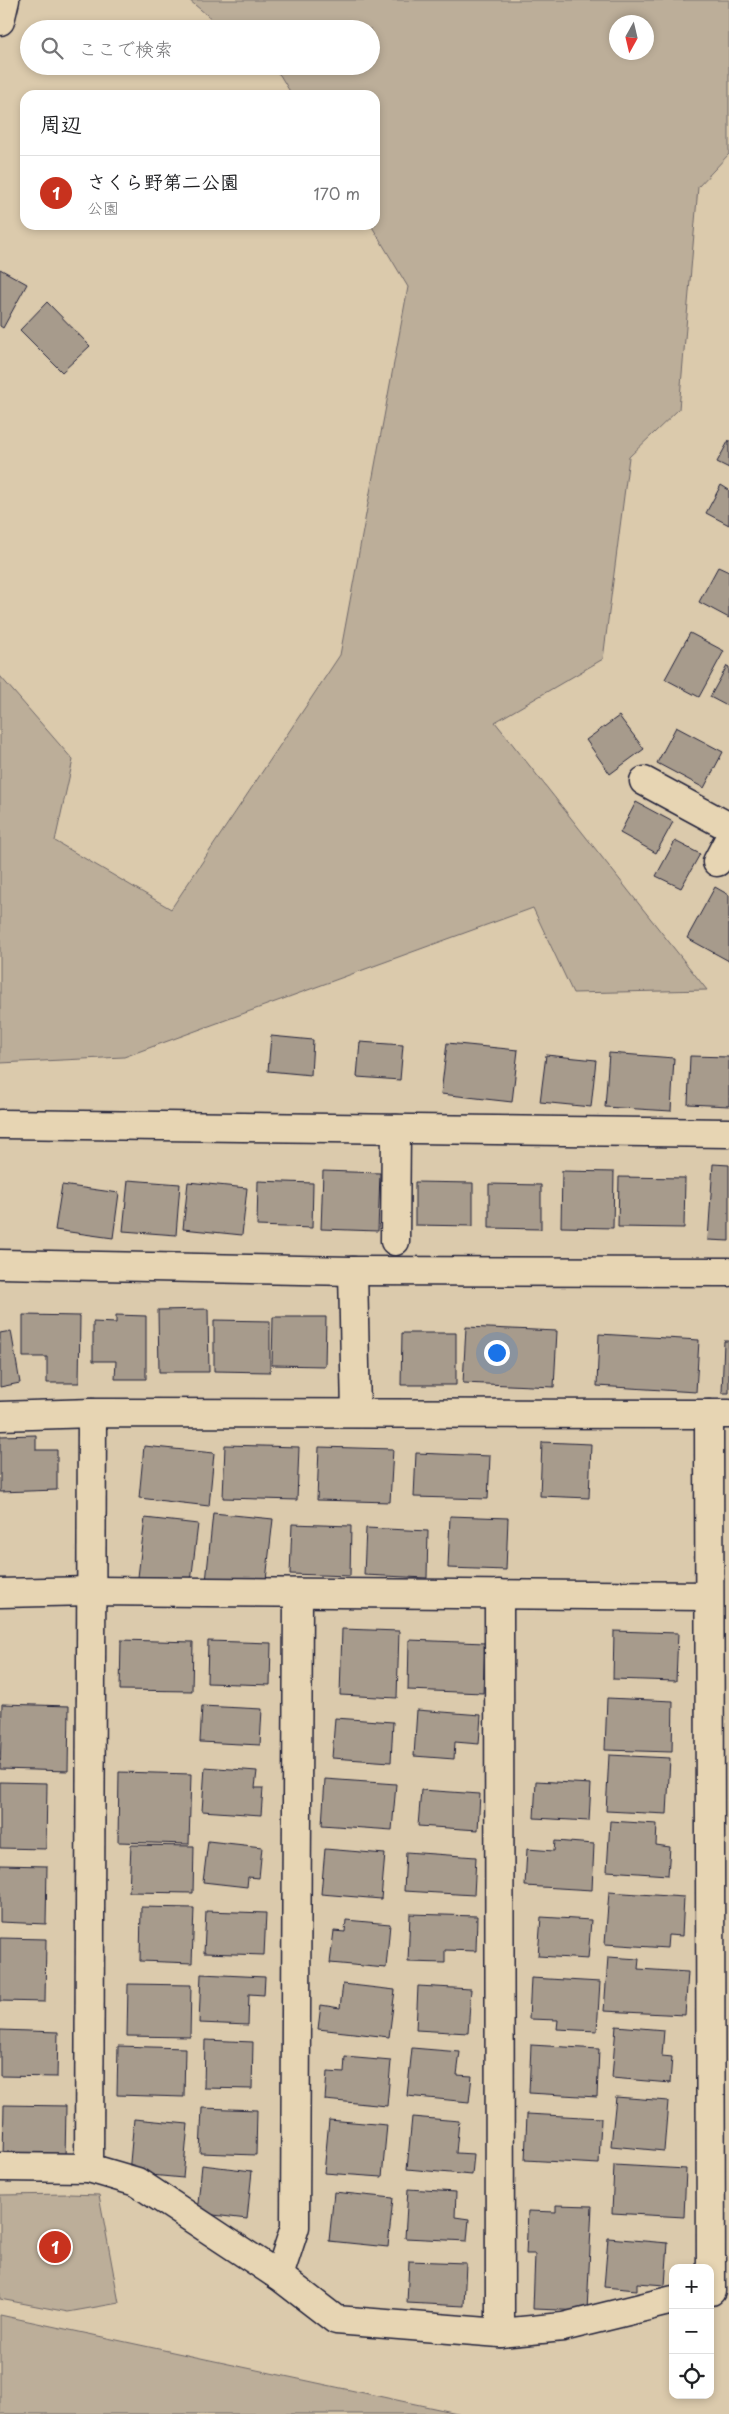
<!DOCTYPE html>
<html lang="ja">
<meta charset="utf-8">
<style>
:root{--surface:#fff;--page:#f2f2f2;--text:#202124;--muted:#757577;--line:#e0e0e0;--accent:#c8321e}
body{margin:0;font-family:"Playpen Sans","Klee One",sans-serif;background:var(--page);color:var(--text)}
.controls{position:absolute;right:15px;bottom:15px;display:grid;overflow:hidden;border-radius:10px;box-shadow:0 2px 8px #0003}
.controls button{width:45px;height:45px;display:grid;place-items:center;padding:0;border:0;border-bottom:1px solid var(--line);background:var(--surface);color:var(--text);font:25px sans-serif}
.compass{position:absolute;left:609px;top:15px;width:45px;height:45px;border-radius:50%;background:var(--surface);box-shadow:0 2px 8px #0003;rotate:188deg}
.you{position:absolute;left:496px;top:1352px;width:18px;height:18px;margin:-12px;border:4px solid #fff;border-radius:50%;background:#1a73e8;box-shadow:0 0 0 8px #1a73e833}
.badge{display:grid;place-items:center;width:32px;height:32px;border-radius:50%;background:var(--accent);color:#fff;font-size:16px;font-weight:700}
.pin{position:absolute;translate:-50% -50%;border:2px solid #fff;box-shadow:0 1px 5px #0006}
.list{margin:0;padding:0;list-style:none}
h2{display:flex;justify-content:space-between;align-items:center;height:65px;margin:0;padding:0 20px;font-size:21px}
h2 small{font-size:16px;font-weight:400;color:var(--muted)}
.list li{display:grid;grid-template-columns:32px 1fr auto;gap:15px;align-items:center;box-sizing:border-box;height:75px;padding:0 20px;border-top:1px solid var(--line)}
.list b{display:block;font-size:19px;white-space:nowrap}
.list p{margin:0;font-size:16px;white-space:nowrap;color:var(--muted)}
.list em{font-size:16px;font-style:normal;color:var(--muted)}
.icon{flex:none;width:28px;height:28px;fill:none;stroke:currentColor;stroke-width:2;stroke-linecap:round;stroke-linejoin:round}
.map{position:relative;flex:none;width:729px;height:2414px;overflow:hidden}
.search{position:absolute;background:var(--surface);box-shadow:0 2px 8px #0003;left:20px;top:20px;width:360px;height:55px;display:flex;align-items:center;gap:12px;box-sizing:border-box;padding:0 18px;border-radius:28px;color:var(--muted);font-size:19px}
.panel{position:absolute;background:var(--surface);box-shadow:0 2px 8px #0003;left:20px;top:90px;width:360px;height:140px;border-radius:15px}
.map>svg:first-child{display:block}
</style>
<div class="map">
<svg width="729" height="2414" viewBox="0 0 729 2414">
<rect width="100%" height="100%" fill="#dbcaac"/>
<filter id="ink" filterUnits="userSpaceOnUse"><feTurbulence type="fractalNoise" baseFrequency=".02" numOctaves="2"/><feDisplacementMap in="SourceGraphic" scale="10" xChannelSelector="R" yChannelSelector="G"/><feConvolveMatrix kernelMatrix="1 2 1 2 8 2 1 2 1" color-interpolation-filters="sRGB"/></filter>
<g filter="url(#ink)">
<g fill="#bcae99" stroke="#6f686a" fill-rule="evenodd">
<path d="M189 0H729V154L698 187 679 409 629 457 603 659 495 722 707 990 573 993 533 908 124 1057 0 1063V676L73 760 55 841 171 909 340 655 408 287 371 225H375V95H292L280 75 269 66H371V29H224ZM646 22V52H616V22Z"/>
<path d="M69 2194 99 2195 119 2303 68 2312 0 2299V2195Z"/>
<path d="M0 2315 462 2414H0Z"/>
</g>
<g fill="#a79b8c" stroke="#22223b">
<path d="M0 269 27 284 3 328 0 326Z"/>
<path d="M47 302 90 346 62 372 20 330Z"/>
<path d="M729 440V468L717 462Z"/>
<path d="M721 485 729 490V525L706 513Z"/>
<path d="M718 567 729 572V618L699 602Z"/>
<path d="M690 633 724 651 699 697 665 679Z"/>
<path d="M727 666 729 667V707L710 697Z"/>
<path d="M619 716 644 749 610 774 586 740Z"/>
<path d="M676 727 723 752 704 788 657 763Z"/>
<path d="M636 802 673 822 656 853 620 833Z"/>
<path d="M675 841 700 854 681 888 656 876Z"/>
<path d="M715 887 729 895V961L687 938Z"/>
<path d="M271 1036 313 1040 311 1075 268 1071Z"/>
<path d="M360 1042 403 1045 400 1080 357 1077Z"/>
<path d="M447 1043 518 1050 512 1102 441 1094Z"/>
<path d="M609 1053 674 1058 671 1111 605 1107Z"/>
<path d="M546 1055 596 1060 591 1107 540 1102Z"/>
<path d="M690 1056 729 1057V1106L688 1104Z"/>
<path d="M713 1164 729 1165V1241L708 1240Z"/>
<path d="M323 1171 380 1173 378 1231 321 1229Z"/>
<path d="M562 1171 614 1172 613 1228 561 1227Z"/>
<path d="M619 1177 685 1178 684 1228 618 1227Z"/>
<path d="M128 1180 180 1184 176 1235 123 1231Z"/>
<path d="M258 1181 313 1183 312 1228 257 1226Z"/>
<path d="M188 1182 247 1188 242 1235 183 1229Z"/>
<path d="M415 1182 473 1183V1226L415 1225Z"/>
<path d="M489 1184 541 1185V1229L489 1228Z"/>
<path d="M62 1185 119 1193 113 1238 55 1230Z"/>
<path d="M208 1309 209 1372H159L158 1310Z"/>
<path d="M23 1315 80 1316 79 1383H47V1357H23Z"/>
<path d="M116 1315 146 1316V1379H115L116 1361H93V1322L116 1323Z"/>
<path d="M273 1317H326L325 1366 272 1365Z"/>
<path d="M214 1320 270 1321V1372L214 1371Z"/>
<path d="M466 1327 557 1331 554 1387 463 1383Z"/>
<path d="M11 1331 20 1383 0 1387V1333Z"/>
<path d="M402 1333H456V1385H401Z"/>
<path d="M599 1334 699 1340 696 1392 597 1386Z"/>
<path d="M724 1341H729V1393H722Z"/>
<path d="M36 1435V1450H57V1490L0 1492V1436Z"/>
<path d="M542 1442 591 1444 589 1498 540 1496Z"/>
<path d="M225 1445 299 1447 297 1500 223 1498Z"/>
<path d="M144 1446 214 1453 209 1506 139 1498Z"/>
<path d="M319 1447 393 1449 390 1502 317 1500Z"/>
<path d="M416 1453 490 1456 488 1499 414 1497Z"/>
<path d="M213 1513 273 1519 265 1589 206 1582Z"/>
<path d="M450 1516 508 1518 506 1570 448 1568Z"/>
<path d="M145 1518 198 1524 191 1582 138 1577Z"/>
<path d="M292 1524 351 1526 350 1576 290 1574Z"/>
<path d="M366 1528 428 1531 427 1578 364 1575Z"/>
<path d="M342 1629 399 1631 397 1698 340 1695Z"/>
<path d="M614 1631 678 1633 676 1681 613 1679Z"/>
<path d="M121 1640 193 1642 192 1691 120 1690Z"/>
<path d="M409 1640 485 1643 483 1693 408 1690Z"/>
<path d="M208 1641 271 1643 270 1685 207 1683Z"/>
<path d="M607 1698 673 1701 672 1752 605 1750Z"/>
<path d="M2 1704 69 1706 68 1771 0 1769Z"/>
<path d="M202 1706 262 1709 260 1745 200 1742Z"/>
<path d="M417 1710 481 1715 479 1744 455 1742 454 1759 414 1756Z"/>
<path d="M335 1718 393 1722 391 1762 332 1758Z"/>
<path d="M609 1755 670 1758 667 1814 606 1811Z"/>
<path d="M205 1767 257 1771 255 1788H263L261 1815 202 1811Z"/>
<path d="M119 1772 191 1774 189 1844 118 1842Z"/>
<path d="M325 1779 396 1784 392 1830 322 1825Z"/>
<path d="M536 1781 591 1784 589 1821 534 1818Z"/>
<path d="M0 1782 47 1783 46 1849 0 1848Z"/>
<path d="M421 1790 480 1794 478 1830 418 1826Z"/>
<path d="M610 1821 657 1824 656 1845 670 1847 668 1875 607 1871Z"/>
<path d="M208 1841 262 1847 259 1878 248 1877 247 1887 203 1882Z"/>
<path d="M555 1841 594 1844 592 1890 525 1886 527 1849 554 1851Z"/>
<path d="M131 1845 194 1846 193 1893 129 1892Z"/>
<path d="M325 1849 385 1854 381 1899 321 1894Z"/>
<path d="M406 1852 476 1857 474 1895 404 1891Z"/>
<path d="M0 1865 47 1866 46 1924 0 1922Z"/>
<path d="M609 1892 684 1897 682 1936 668 1935 667 1948 605 1944Z"/>
<path d="M141 1907 194 1908 192 1963 140 1961Z"/>
<path d="M206 1911 266 1913 264 1955 204 1953Z"/>
<path d="M410 1914 477 1916 476 1951 445 1950V1963L408 1962Z"/>
<path d="M541 1917 591 1920 588 1959 538 1956Z"/>
<path d="M346 1920 390 1924 386 1968 330 1963 334 1931 345 1932Z"/>
<path d="M0 1938 46 1939 45 2002 0 2001Z"/>
<path d="M608 1957 639 1959 638 1969 688 1972 685 2015 604 2011Z"/>
<path d="M201 1974 265 1977 264 1995 249 1994 248 2025 199 2023Z"/>
<path d="M531 1978 600 1982 597 2031 557 2029 558 2020 529 2019Z"/>
<path d="M128 1984 191 1985 190 2037 127 2036Z"/>
<path d="M343 1984 395 1990 389 2037 318 2029 321 2005 340 2008Z"/>
<path d="M418 1986 471 1989 468 2033 416 2030Z"/>
<path d="M616 2026 664 2030 662 2056 672 2057 670 2083 612 2078Z"/>
<path d="M0 2030 58 2032 57 2077 0 2076Z"/>
<path d="M205 2040 253 2042 252 2089 204 2088Z"/>
<path d="M531 2045 599 2049 597 2097 529 2093Z"/>
<path d="M118 2046 185 2048 184 2097 117 2095Z"/>
<path d="M412 2048 460 2052 457 2075 472 2076 469 2102 407 2096Z"/>
<path d="M345 2057 391 2061 387 2106 325 2100 327 2072 344 2073Z"/>
<path d="M616 2097 668 2101 664 2151 611 2146Z"/>
<path d="M4 2105 66 2106 65 2160 3 2158Z"/>
<path d="M202 2108 257 2110 256 2155 200 2153Z"/>
<path d="M527 2114 601 2118 599 2164 525 2160Z"/>
<path d="M412 2117 459 2121 456 2153 474 2154 472 2175 407 2169Z"/>
<path d="M134 2119 188 2124 183 2178 129 2173Z"/>
<path d="M329 2120 387 2125 382 2177 324 2173Z"/>
<path d="M202 2165 252 2171 247 2219 197 2213Z"/>
<path d="M614 2165 686 2169 684 2217 612 2213Z"/>
<path d="M408 2189 456 2192 455 2217 469 2219 467 2241 405 2238Z"/>
<path d="M334 2192 393 2198 388 2247 329 2241Z"/>
<path d="M556 2205 592 2206 587 2311 533 2309 535 2254H526L528 2211 556 2212Z"/>
<path d="M608 2238 668 2243 665 2285 637 2283V2290L604 2287Z"/>
<path d="M409 2261 466 2263 464 2306 407 2303Z"/>
</g>
<g fill="none" stroke-linecap="round" stroke-linejoin="round">
<g stroke="#22223b" stroke-width="31">
<g id="minor">
<path d="M0 21 5 0"/>
<path d="M644 781 729 827"/>
<path d="M717 862 729 839"/>
<path d="M0 1124 729 1133"/>
<path d="M395 1241 396 1129"/>
<path d="M0 1264 353 1271 729 1272"/>
<path d="M353 1271 356 1413"/>
<path d="M709 1414 711 2291"/>
<path d="M0 1416 92 1413 729 1414"/>
<path d="M0 1593 92 1591 708 1596"/>
<path d="M499 1594 500 2333"/>
<path d="M0 2167 89 2168 137 2182 279 2276 336 2320 500 2333 563 2327 673 2300"/>
<path d="M89 2168 92 1413"/>
<path d="M279 2276 295 2227 298 1593"/>
</g>
</g>
<use href="#minor" stroke="#e7d5b3" stroke-width="28"/>
</g>
</g>
</svg>
<div class="controls">
<button>+</button>
<button>−</button>
<button><svg class="icon" aria-label="locate" viewBox="0 0 24 24"><circle cx="12" cy="12" r="6"/><path d="M12 2v4M12 18v4M2 12h4M18 12h4"/></svg></button>
</div>
<svg class="compass" viewBox="-18 -18 36 36"><path d="M0-13l5 13h-10z" fill="#e53935"/><path d="M0 13l5-13h-10z" fill="#757577"/></svg>
<div class="you"></div>
<div class="pin badge" style="left:55px;top:2247px">1</div>
<div class="search"><svg class="icon" aria-label="search" viewBox="0 0 24 24"><circle cx="10" cy="10" r="6"/><path d="M15 15l6 6"/></svg>ここで検索</div>
<section class="panel">
<h2>周辺<small></small></h2>
<ul class="list">
<li><span class="badge">1</span><div><b>さくら野第二公園</b><p>公園</p></div><em>170 m</em></li>
</ul>
</section>
</div>
